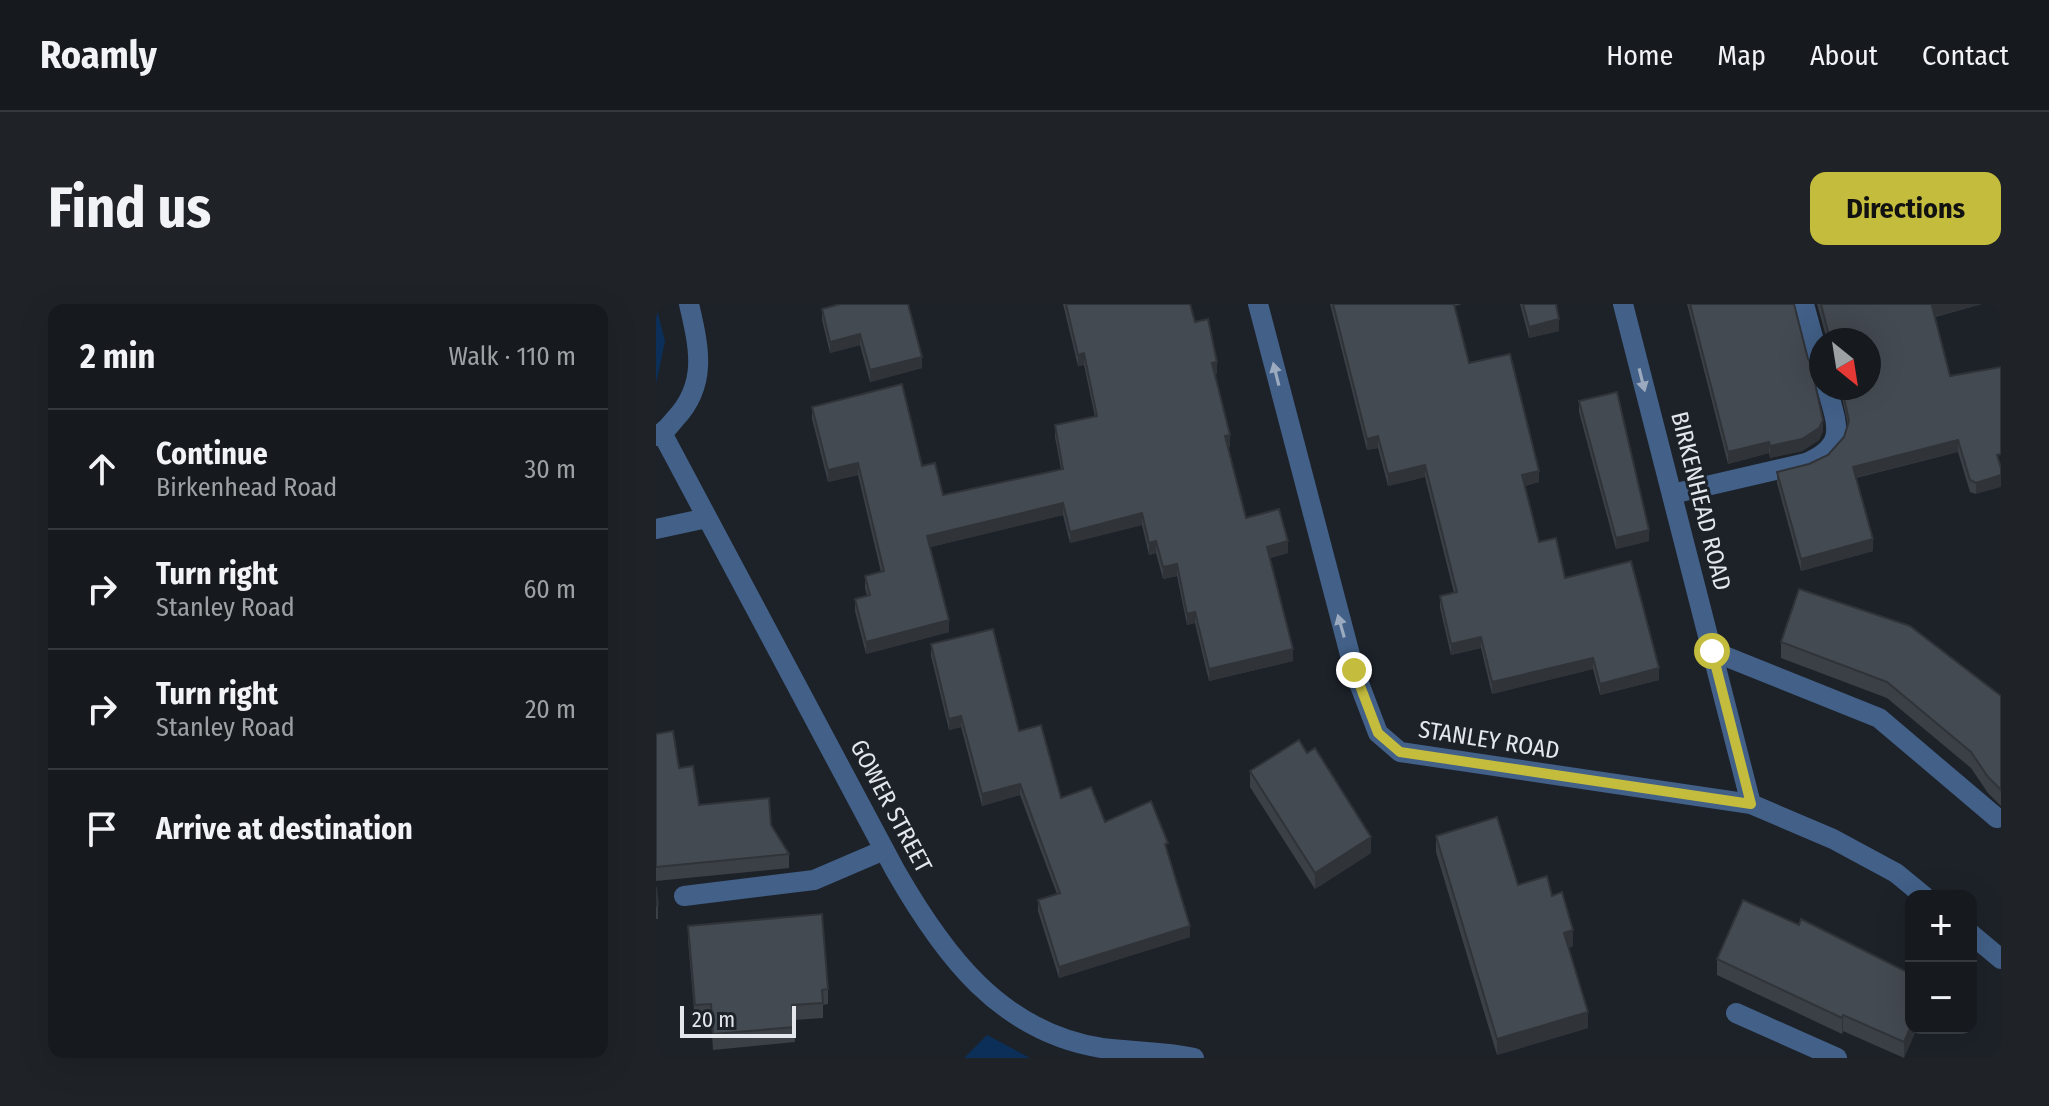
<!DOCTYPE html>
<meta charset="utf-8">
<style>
:root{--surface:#161a1f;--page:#1f2328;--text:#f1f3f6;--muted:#9ea1a4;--line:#35383d;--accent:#c4bc3d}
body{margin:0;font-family:"Fira Sans Condensed",sans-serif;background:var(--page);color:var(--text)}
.controls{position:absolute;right:24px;bottom:24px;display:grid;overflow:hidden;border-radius:16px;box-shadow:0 8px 32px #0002}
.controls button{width:72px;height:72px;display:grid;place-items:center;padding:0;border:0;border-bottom:2px solid var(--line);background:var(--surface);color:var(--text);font:40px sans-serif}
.compass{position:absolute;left:1153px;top:24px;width:72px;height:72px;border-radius:50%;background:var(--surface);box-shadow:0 8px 32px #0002;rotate:150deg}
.scale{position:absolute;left:24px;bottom:20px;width:116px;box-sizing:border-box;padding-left:8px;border:4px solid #e3e7eb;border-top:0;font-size:22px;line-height:28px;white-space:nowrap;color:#e3e7eb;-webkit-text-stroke:6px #1d2229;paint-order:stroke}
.stop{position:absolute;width:24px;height:24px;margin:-18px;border:6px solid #c4bc3d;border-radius:50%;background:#fff}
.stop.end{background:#c4bc3d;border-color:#fff;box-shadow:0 2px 8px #0008}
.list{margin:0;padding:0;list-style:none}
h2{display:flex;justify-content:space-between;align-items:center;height:104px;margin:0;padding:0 32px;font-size:34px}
h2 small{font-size:26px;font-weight:400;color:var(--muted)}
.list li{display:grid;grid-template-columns:52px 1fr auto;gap:24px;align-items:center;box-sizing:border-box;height:120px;padding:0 32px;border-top:2px solid var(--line)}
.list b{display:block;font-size:30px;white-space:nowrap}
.list p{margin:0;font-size:26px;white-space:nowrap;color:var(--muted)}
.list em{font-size:26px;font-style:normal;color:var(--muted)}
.icon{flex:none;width:44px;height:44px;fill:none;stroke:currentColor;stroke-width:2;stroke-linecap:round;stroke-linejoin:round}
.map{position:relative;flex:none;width:1345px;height:754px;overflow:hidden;border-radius:16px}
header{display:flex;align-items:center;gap:48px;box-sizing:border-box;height:112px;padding:0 40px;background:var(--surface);border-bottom:2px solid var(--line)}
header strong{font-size:38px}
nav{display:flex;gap:44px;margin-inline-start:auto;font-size:28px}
.intro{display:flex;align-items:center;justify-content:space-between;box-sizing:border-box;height:192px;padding:0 48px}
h1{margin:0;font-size:56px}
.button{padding:20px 36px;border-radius:16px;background:var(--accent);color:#111;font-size:28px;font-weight:700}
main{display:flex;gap:48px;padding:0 48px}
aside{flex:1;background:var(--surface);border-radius:16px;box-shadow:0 8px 32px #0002}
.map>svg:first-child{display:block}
</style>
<header>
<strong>Roamly</strong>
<nav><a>Home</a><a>Map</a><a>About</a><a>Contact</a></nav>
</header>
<div class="intro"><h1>Find us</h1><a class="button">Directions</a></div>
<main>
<aside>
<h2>2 min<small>Walk · 110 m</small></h2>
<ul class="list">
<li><svg class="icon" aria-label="ahead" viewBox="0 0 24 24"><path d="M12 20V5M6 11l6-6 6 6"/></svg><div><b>Continue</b><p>Birkenhead Road</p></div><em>30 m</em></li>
<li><svg class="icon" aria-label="right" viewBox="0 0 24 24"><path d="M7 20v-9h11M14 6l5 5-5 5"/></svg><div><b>Turn right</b><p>Stanley Road</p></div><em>60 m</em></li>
<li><svg class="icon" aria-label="right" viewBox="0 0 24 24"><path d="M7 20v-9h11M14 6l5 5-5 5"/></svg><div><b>Turn right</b><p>Stanley Road</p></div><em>20 m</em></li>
<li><svg class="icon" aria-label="arrive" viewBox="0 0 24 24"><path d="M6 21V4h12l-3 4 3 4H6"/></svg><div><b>Arrive at destination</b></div></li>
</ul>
</aside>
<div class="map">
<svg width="1345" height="754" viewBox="0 0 1345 754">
<rect width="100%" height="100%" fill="#1d2229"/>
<g fill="#0c2f59">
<path d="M0 2 9 37 0 80Z"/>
<path d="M331 731 374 754H308Z"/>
</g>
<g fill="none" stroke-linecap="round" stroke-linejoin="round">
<g stroke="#426088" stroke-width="20">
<path d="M602 0 698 366 722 429 744 448 1095 500 1177 535 1240 569 1268 592"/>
<path d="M967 0 1095 500"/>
<path d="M1148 0 1165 63"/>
<path d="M6 129 239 566C287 650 344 728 446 744 477 748 508 747 538 754"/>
<path d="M0 132C9 128 13 122 19 115 52 80 43 43 33 0"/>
<path d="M1016 190 1150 159C1192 141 1181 121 1171 84"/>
<path d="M0 225 51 214"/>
<path d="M1056 347 1223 414 1341 514"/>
<path d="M28 592 158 576 228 546"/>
<path d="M1315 630 1345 655"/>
<path d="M1080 709 1181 754"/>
</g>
</g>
<g fill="#3a4046">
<path d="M407 0H534L539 18 561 70H558L574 143H572L590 214 632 249 614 254 637 357 553 377 539 319 531 321 521 272 507 275 500 249 493 251 486 221 414 239 407 211 274 243 293 328 210 350 199 307V295L211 292 209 284V272L225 268 202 171 172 178 156 115V103L266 162 287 191 405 165 399 133V121L439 113 428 61 422 62Z"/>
<path d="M674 0H806L799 2 813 59 883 178 869 182 883 238 909 274 1003 376 944 391 937 365 836 390 825 344 795 351 784 304V292L798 289 769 173 732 182 722 144 711 146Z"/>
<path d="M864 0H900L903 27 873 34Z"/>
<path d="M1031 0H1138L1152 55 1161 75 1160 82 1167 127 1163 136 1146 147 1114 154 1113 149 1072 160Z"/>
<path d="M1161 0H1326L1279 13 1294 72 1344 162 1320 190 1314 188 1302 148 1200 174 1217 247 1145 267 1121 179V168L1153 160 1172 151 1188 133 1192 122 1184 84H1213V36H1171Z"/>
<path d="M166 5 266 64 214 78 204 41 174 49 166 16Z"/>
<path d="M923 97 993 237 960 245 923 108Z"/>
<path d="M1125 338 1345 392V502L1332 489 1315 464 1231 394 1125 354Z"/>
<path d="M275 340 363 427 405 494 449 518 512 550 534 633 403 674 382 607V596L401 590 364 491 326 502 305 423 293 426 275 352Z"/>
<path d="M0 430 23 464 43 501 115 521 133 550V564L0 577Z"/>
<path d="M594 467 715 549 659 585 594 483Z"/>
<path d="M780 532 862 581 896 592 917 642 912 644 932 724 841 751 780 548Z"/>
<path d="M0 583 2 601V615H0Z"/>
<path d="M32 622 172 685V700L167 701V714L138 716 139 738 57 746 55 715 39 717 32 637Z"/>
<path d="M1061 655 1255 724H1261L1248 754 1187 727 1186 730 1061 671Z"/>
</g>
<g fill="#303439">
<path d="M1283 0H1326L1276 13V2Z"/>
<path d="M903 15V27L873 34V23Z"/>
<path d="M204 30V41L174 49V38Z"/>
<path d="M428 49V61L422 62V51Z"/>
<path d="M266 53V64L214 78V66Z"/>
<path d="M561 58V70L556 71V59Z"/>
<path d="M1167 116V127L1163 136 1146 147 1114 154V142Z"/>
<path d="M574 131V143L569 144V132Z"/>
<path d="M722 132V144L711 146V135Z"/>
<path d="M1302 136V148L1197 174V163Z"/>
<path d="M1113 138V149L1072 160V148Z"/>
<path d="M202 159V171L172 178V166Z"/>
<path d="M769 161V173L732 182V170Z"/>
<path d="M883 167V178L866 182V171Z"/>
<path d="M1345 171V183L1320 190V179Z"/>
<path d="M407 199V211L271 244V232Z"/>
<path d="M486 209V221L414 239V228Z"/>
<path d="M993 226V237L960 245V234Z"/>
<path d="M1217 235V247L1145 267V255Z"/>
<path d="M500 237V249L493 251V239Z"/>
<path d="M632 237V249L611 254V243Z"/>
<path d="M521 260V272L507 275V263Z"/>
<path d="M539 308V319L531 321V310Z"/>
<path d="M293 316V328L210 350V338Z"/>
<path d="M825 333V344L795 351V340Z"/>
<path d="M637 345V357L553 377V365Z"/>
<path d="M937 354V365L836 390V378Z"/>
<path d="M1003 364V376L944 391V380Z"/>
<path d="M305 412V423L293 426V415Z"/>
<path d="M364 480V491L326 502V490Z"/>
<path d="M715 533V549L659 585V569Z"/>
<path d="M534 622V633L403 674V663Z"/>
<path d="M917 626V642L908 645V629Z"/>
<path d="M932 708V724L841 751V735Z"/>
<path d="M1187 711V727L1186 730V714Z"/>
<path d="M1255 722V724H1261L1248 754V738Z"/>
</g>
<g fill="#444a51" stroke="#303439" stroke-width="2">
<path d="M184 0H252L266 53 214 66 204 30 174 38 166 5Z"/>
<path d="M410 0H534L539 18 552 15 561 58 556 59 574 131 569 132 590 214 623 205 632 237 611 243 637 345 553 365 539 308 531 310 521 260 507 263 500 237 493 239 486 209 414 228 407 199 271 232 293 316 210 338 199 295 214 291 209 272 228 267 202 159 172 166 156 103 246 80 266 162 279 159 287 191 407 165 399 121 441 112 428 49 422 51Z"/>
<path d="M677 0H798L813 59 854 50 883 167 866 171 883 238 900 234 909 274 975 257 1003 364 944 380 937 354 836 378 825 333 795 340 784 292 801 288 769 161 732 170 722 132 711 135Z"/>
<path d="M867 0H900L903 15 873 23Z"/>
<path d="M1034 0H1138L1152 55 1161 64 1158 75 1167 116 1163 124 1146 135 1114 142 1113 138 1072 148Z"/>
<path d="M1165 0H1283L1276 2 1294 72 1345 63V150L1341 151 1345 164V171L1320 179 1314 176 1302 136 1197 163 1217 235 1145 255 1121 168 1153 160 1172 151 1188 133 1193 117 1186 84H1213V36H1174Z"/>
<path d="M961 88 993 226 960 234 923 97Z"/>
<path d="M1143 285 1254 322 1345 392V486L1332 473 1315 448 1231 378 1125 338Z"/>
<path d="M337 325 363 427 385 421 405 494 435 483 449 518 495 497 512 539 509 540 534 622 403 663 382 596 404 589 364 480 326 490 305 412 293 415 275 340Z"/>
<path d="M17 427 23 464 37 462 43 501 113 494 115 521 133 550 0 563V430Z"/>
<path d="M643 436 651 449 659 444 715 533 659 569 594 467Z"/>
<path d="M841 513 862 581 891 572 896 592 906 588 917 626 908 629 932 708 841 735 780 532Z"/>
<path d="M0 583 2 601 0 602Z"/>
<path d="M1087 596 1143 621 1145 615 1255 670V722L1248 738 1187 711 1186 714 1061 655Z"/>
<path d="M166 610 172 685 166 686 167 699 136 701 139 723 57 730 55 700 39 701 32 622Z"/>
</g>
<defs><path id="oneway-solid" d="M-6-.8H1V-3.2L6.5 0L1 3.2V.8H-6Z" transform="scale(2)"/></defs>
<g fill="#9baabe">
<use href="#oneway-solid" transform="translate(620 70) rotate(-104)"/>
<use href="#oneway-solid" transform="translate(986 76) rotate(76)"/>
<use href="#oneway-solid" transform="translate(685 322) rotate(-106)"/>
</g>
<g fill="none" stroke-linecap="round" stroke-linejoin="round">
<path stroke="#c4bc3d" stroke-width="10" d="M698 366 722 429 744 448 1095 500 1056 347"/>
</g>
<g text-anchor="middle" stroke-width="6" stroke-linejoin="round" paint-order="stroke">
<g font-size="24" fill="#e3e7eb" stroke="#1d2229">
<text transform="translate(1045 197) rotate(76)" y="8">BIRKENHEAD ROAD</text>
<text transform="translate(833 436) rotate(9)" y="8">STANLEY ROAD</text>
<text transform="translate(235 502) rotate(62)" y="8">GOWER STREET</text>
</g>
</g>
</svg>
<div class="controls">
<button>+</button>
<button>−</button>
</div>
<svg class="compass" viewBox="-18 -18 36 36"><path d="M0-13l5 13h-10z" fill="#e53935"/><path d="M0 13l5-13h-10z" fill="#9ea1a4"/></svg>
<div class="scale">20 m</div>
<div class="stop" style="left:1056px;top:347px"></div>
<div class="stop end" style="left:698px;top:366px"></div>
</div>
</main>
